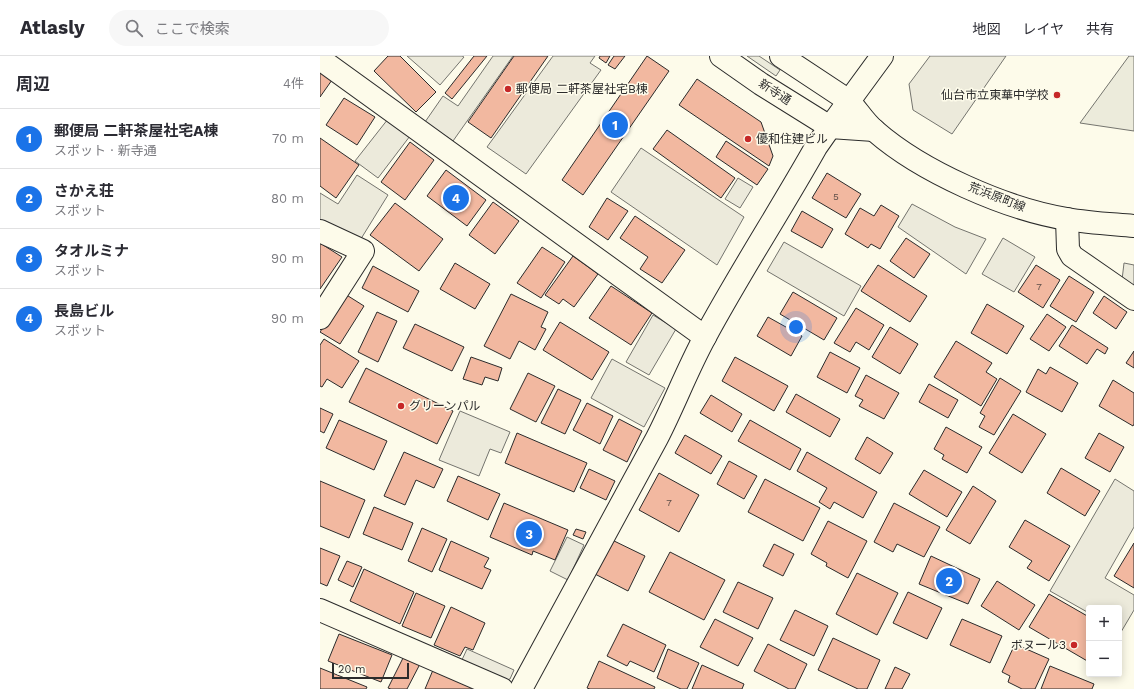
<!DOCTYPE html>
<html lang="ja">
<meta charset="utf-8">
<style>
:root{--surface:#fff;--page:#f7f7f7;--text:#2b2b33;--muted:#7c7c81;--line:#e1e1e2;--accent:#1a73e8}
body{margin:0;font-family:"Work Sans","Noto Sans JP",sans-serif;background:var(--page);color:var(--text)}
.controls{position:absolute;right:12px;bottom:12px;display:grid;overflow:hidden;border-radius:4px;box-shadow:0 2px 10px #0003}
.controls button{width:36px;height:36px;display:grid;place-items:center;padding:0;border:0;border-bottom:1px solid var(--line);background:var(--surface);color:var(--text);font:20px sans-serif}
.scale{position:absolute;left:12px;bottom:10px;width:77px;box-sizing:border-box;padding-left:4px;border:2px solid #2b2b2b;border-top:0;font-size:11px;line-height:14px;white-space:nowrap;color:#2b2b2b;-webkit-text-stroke:3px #fdfbea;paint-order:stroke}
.you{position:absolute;left:476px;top:271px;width:14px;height:14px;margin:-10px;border:3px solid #fff;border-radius:50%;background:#1a73e8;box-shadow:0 0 0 6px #1a73e833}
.badge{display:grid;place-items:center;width:26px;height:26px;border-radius:50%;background:var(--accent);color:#fff;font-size:13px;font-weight:700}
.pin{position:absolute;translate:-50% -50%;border:2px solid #fff;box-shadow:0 1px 4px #0006}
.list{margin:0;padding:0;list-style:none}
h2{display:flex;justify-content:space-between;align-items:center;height:52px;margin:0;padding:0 16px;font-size:17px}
h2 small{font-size:13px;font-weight:400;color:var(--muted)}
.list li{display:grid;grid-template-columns:26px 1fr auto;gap:12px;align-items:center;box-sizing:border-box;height:60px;padding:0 16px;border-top:1px solid var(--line)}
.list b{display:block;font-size:15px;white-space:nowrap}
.list p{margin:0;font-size:13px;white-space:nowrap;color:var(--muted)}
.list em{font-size:13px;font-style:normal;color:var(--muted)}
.icon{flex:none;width:22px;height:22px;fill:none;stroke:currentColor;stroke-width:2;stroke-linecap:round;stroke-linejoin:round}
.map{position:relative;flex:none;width:814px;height:633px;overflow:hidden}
header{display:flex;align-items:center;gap:24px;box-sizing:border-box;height:56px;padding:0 20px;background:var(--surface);border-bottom:1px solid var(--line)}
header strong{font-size:19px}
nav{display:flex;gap:22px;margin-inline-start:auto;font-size:14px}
.search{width:280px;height:36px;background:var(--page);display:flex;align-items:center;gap:10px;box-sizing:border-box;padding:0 14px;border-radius:22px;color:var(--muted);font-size:15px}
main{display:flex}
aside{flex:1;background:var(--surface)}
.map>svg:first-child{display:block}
</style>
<header>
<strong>Atlasly</strong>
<div class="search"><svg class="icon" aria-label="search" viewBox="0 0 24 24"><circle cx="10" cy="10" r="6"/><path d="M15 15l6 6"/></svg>ここで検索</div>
<nav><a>地図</a><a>レイヤ</a><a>共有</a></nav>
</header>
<main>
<aside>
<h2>周辺<small>4件</small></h2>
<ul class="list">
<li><span class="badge">1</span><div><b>郵便局 二軒茶屋社宅A棟</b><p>スポット · 新寺通</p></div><em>70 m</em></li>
<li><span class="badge">2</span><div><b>さかえ荘</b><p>スポット</p></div><em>80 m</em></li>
<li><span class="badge">3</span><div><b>タオルミナ</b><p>スポット</p></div><em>90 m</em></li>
<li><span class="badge">4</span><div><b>長島ビル</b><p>スポット</p></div><em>90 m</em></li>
</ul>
</aside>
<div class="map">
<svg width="814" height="633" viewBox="0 0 814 633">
<rect width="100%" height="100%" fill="#fdfbea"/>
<g fill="#ecebdb" stroke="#74746e">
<path d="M427 0H439L460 14 456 20Z"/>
<path d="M809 0H814V75L760 67Z"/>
</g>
<g fill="#eceadb" stroke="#74746e">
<path d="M87 0H142L144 1 120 29Z"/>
<path d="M173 0H193L133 85 105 66 123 40 138 50Z"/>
<path d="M233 0H275L270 7 281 14 206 118 167 91Z"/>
<path d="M610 0H686L632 78 593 54 589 28Z"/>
<path d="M68 63 90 80 58 122 35 105Z"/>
<path d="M321 92 424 161 397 209 291 136Z"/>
<path d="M37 119 68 139 39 186 0 164V137L18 148Z"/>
<path d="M418 122 433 131 420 152 405 143Z"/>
<path d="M592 148 635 171 666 183 646 218 578 171Z"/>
<path d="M683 182 715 201 694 236 662 218Z"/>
<path d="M464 186 541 230 524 260 447 215Z"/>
<path d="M804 207 814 209V233L802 224Z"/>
<path d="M333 259 356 273 329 319 306 306Z"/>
<path d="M292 303 345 332 324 371 271 342Z"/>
<path d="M140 355 190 376 181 397 170 393 159 420 119 404Z"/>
<path d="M795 423 814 435V471L785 522 814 539V554L801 576 799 575V552H769V557L730 535Z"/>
<path d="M247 481 264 489 248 524 230 515Z"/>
<path d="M147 593 194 614 190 623 183 625 141 606Z"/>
</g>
<g fill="#f2b8a0" stroke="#2b2b2b">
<path d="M68 0H80L116 36 96 56 54 15Z"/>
<path d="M154 0H167L132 43 125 37Z"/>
<path d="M194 0H228L171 82 148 66Z"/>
<path d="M280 0H290L286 7 279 2Z"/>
<path d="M294 0H305L295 13 288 9Z"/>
<path d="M327 0 349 15 263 139 242 124Z"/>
<path d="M0 16 12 24 0 41Z"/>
<path d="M377 23 441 66 453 100 449 110 359 49Z"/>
<path d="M24 42 55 61 37 89 6 69Z"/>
<path d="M347 74 415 122 401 142 333 93Z"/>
<path d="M0 82 39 109 16 142 0 130Z"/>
<path d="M406 85 448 113 437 129 396 101Z"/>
<path d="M90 86 114 104 85 144 61 126Z"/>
<path d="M126 114 166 144 147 170 107 140Z"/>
<path d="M507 117 541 138 526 162 492 142Z"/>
<path d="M287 142 308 155 288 184 269 171Z"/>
<path d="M173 146 199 165 175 198 149 179Z"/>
<path d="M75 147 123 183 99 215 50 179Z"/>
<path d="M561 149 579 160 560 193 551 188 548 192 525 178 540 152 554 160Z"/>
<path d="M482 155 513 173 502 192 471 175Z"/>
<path d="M315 160 365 194 342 227 320 213 328 201 300 182Z"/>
<path d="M586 182 610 198 594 222 570 205Z"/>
<path d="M0 187 22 201 0 233Z"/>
<path d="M222 191 245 206 221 242 197 227Z"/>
<path d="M253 200 278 218 254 251 243 243 239 248 225 239Z"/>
<path d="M135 207 170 228 155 253 120 233Z"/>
<path d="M558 209 607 240 590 266 541 235Z"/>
<path d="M716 209 740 224 723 252 698 236Z"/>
<path d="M53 210 99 235 88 256 42 232Z"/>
<path d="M749 220 774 236 756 266 730 250Z"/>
<path d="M291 230 332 257 311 289 269 262Z"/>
<path d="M473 236 517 262 504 284 460 258Z"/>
<path d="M25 238 44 250 20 288 0 276Z"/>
<path d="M191 238 228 256 221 271 226 273 215 294 199 285 190 303 164 290Z"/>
<path d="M784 240 807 256 796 273 773 257Z"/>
<path d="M667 248 704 270 687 298 651 277Z"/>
<path d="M536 252 564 269 549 294 536 286 530 296 514 287Z"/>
<path d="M57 256 77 265 58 306 38 296Z"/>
<path d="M727 258 746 271 729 295 710 283Z"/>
<path d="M448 261 482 280 471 300 437 280Z"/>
<path d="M240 266 289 296 272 324 223 294Z"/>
<path d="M95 268 144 291 132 315 83 292Z"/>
<path d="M752 269 788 292 785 298 777 293 767 308 739 290Z"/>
<path d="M570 271 598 288 580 318 552 301Z"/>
<path d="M4 283 39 305 22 332 7 323 2 331 0 330V289Z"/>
<path d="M636 285 672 307 666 316 677 323 661 350 614 321Z"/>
<path d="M814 295V312L806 307Z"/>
<path d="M510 296 540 312 527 337 497 321Z"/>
<path d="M151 301 182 312 178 325 165 321 162 329 143 323Z"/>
<path d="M415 301 468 330 454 355 402 325Z"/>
<path d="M730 311 758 327 742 356 706 336 718 313 726 318Z"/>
<path d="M46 312 133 355 117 388 29 346Z"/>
<path d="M208 317 235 330 216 366 190 353Z"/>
<path d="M546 319 579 337 564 363 539 350 543 344 535 340Z"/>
<path d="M680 322 701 335 674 379 659 371 665 360 660 357Z"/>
<path d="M793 324 814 337V368L813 370 779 350Z"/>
<path d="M609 328 638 344 628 362 599 346Z"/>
<path d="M238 333 261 344 245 378 221 367Z"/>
<path d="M476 338 520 363 510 381 466 356Z"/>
<path d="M391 339 422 358 412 376 380 357Z"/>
<path d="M267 347 293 360 280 388 253 374Z"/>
<path d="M0 352 13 358 4 377 0 375Z"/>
<path d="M693 358 726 378 702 417 669 397Z"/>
<path d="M299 363 322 375 307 406 283 394Z"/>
<path d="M19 364 67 385 54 414 6 392Z"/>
<path d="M430 364 481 393 470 414 418 385Z"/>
<path d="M626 371 662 391 647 417 622 403 624 399 614 393Z"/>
<path d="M197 377 267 407 254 436 185 407Z"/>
<path d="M779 377 804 391 790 416 765 402Z"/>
<path d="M365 379 402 400 391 418 355 397Z"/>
<path d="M547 381 573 397 560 418 535 403Z"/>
<path d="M84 396 123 413 114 432 96 424 85 449 64 440Z"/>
<path d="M487 396 557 436 543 462 514 446 510 453 499 446 507 432 477 415Z"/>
<path d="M409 405 437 420 424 443 397 428Z"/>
<path d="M741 412 780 435 765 460 727 437Z"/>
<path d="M269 413 295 425 286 444 260 432Z"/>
<path d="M604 414 642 436 627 461 589 438Z"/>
<path d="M339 417 379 439 359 476 319 454Z"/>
<path d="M138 420 180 438 168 464 127 445Z"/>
<path d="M445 423 500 452 483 485 428 456Z"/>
<path d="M0 425 45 444 29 482 0 470Z"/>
<path d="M653 430 676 445 650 488 626 474Z"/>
<path d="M184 447 248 474 235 504 213 495 212 499 170 481Z"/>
<path d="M574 447 620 471 604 501 577 488 573 496 554 486Z"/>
<path d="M54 451 93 467 82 494 43 478Z"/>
<path d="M705 464 750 490 729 525 707 512 712 505 689 491Z"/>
<path d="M508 465 547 485 528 522 506 510 507 507 491 498Z"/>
<path d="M102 472 127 483 112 516 88 505Z"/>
<path d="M256 473 266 476 263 483 253 479Z"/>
<path d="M290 483 325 500 308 535 273 517Z"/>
<path d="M131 485 169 502 164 511 171 514 162 533 119 514Z"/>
<path d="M814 487V532L794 520Z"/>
<path d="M454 488 474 498 463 520 443 510Z"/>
<path d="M0 492 20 500 7 530 0 527Z"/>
<path d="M350 496 405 524 384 564 329 536Z"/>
<path d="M611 500 660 523 648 548 599 528Z"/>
<path d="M27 505 42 511 33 531 18 524Z"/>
<path d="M44 513 94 536 80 568 30 545Z"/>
<path d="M537 517 578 537 557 579 516 558Z"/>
<path d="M677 525 715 549 699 574 661 550Z"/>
<path d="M418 526 453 542 438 573 403 556Z"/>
<path d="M588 536 622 552 607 583 573 567Z"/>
<path d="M96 537 125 550 111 582 82 570Z"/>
<path d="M729 538 769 561V606L709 571Z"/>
<path d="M131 551 165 567 153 594 145 591 140 600 114 589Z"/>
<path d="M475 554 508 570 494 600 460 584Z"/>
<path d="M395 563 433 582 418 610 380 591Z"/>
<path d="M642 563 682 580 670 607 630 589Z"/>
<path d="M303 568 346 589 334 616 310 605 307 610 287 600Z"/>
<path d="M19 578 72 599 61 626 8 605Z"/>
<path d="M513 582 560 604 547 633H538L498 614Z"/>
<path d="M448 588 487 608 475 633H469L434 615Z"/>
<path d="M695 588 729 603 715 633H702L688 626 690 620 682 616Z"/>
<path d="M348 593 379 607 367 633H361L337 622Z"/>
<path d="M84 600 100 608 87 633H71L68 632Z"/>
<path d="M279 605 335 631 334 633H270L267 632Z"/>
<path d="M382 609 424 628 422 633H372Z"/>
<path d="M730 610 774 628 772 633H721Z"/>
<path d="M575 611 590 618 582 633H565Z"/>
<path d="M0 612 47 631 46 633H0Z"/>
<path d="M113 614 153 629 151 633H105Z"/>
</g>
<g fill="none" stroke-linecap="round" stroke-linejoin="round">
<g stroke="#2b2b2b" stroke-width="24">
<g id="minor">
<path d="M461 0 529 45"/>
<path d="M0 3 385 281"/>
<path d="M747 163 748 193 752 200 814 243"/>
<path d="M0 175 43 195 0 262"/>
<path d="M0 554 182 633"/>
<path d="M201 633 337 382C354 349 367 314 385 281 420 216 460 155 496 91L510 71 441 28 401 0"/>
</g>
</g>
<g stroke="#2b2b2b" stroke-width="24">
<g id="major">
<path d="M529 45C538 55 545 67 555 75 602 116 686 153 747 163 769 167 792 168 814 170"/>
<path d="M510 71 562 0"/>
<path d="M510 71 554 74"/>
</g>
</g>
<use href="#minor" stroke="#fdfbea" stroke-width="22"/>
<use href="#major" stroke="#fdfbea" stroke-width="22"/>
</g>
<g fill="#c62828" stroke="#fdfbea" stroke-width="1.5">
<circle cx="188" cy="33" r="4"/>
<circle cx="737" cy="39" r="4"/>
<circle cx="428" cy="83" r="4"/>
<circle cx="81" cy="350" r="4"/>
<circle cx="754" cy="589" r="4"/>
</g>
<g text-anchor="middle" stroke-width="3" stroke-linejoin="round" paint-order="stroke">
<g font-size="10" fill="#5d4e48">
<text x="516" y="144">5</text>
<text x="719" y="234">7</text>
<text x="349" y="450">7</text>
</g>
<g font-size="12" fill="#2b2b2b" stroke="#fdfbea" text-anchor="start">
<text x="196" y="37">郵便局 二軒茶屋社宅B棟</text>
<text x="729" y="43" text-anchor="end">仙台市立東華中学校</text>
<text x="436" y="87">優和住建ビル</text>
<text x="89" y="354">グリーンパル</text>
<text x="746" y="593" text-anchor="end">ボヌール3</text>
</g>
<g font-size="12" fill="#2b2b2b" stroke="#fdfbea">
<text transform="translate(455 36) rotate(33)" y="4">新寺通</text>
<text transform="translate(677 141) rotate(21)" y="4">荒浜原町線</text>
</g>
</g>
</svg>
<div class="controls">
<button>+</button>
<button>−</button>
</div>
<div class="scale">20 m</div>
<div class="you"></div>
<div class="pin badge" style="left:295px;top:69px">1</div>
<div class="pin badge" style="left:629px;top:525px">2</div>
<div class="pin badge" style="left:209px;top:478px">3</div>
<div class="pin badge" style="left:136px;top:142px">4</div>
</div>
</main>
